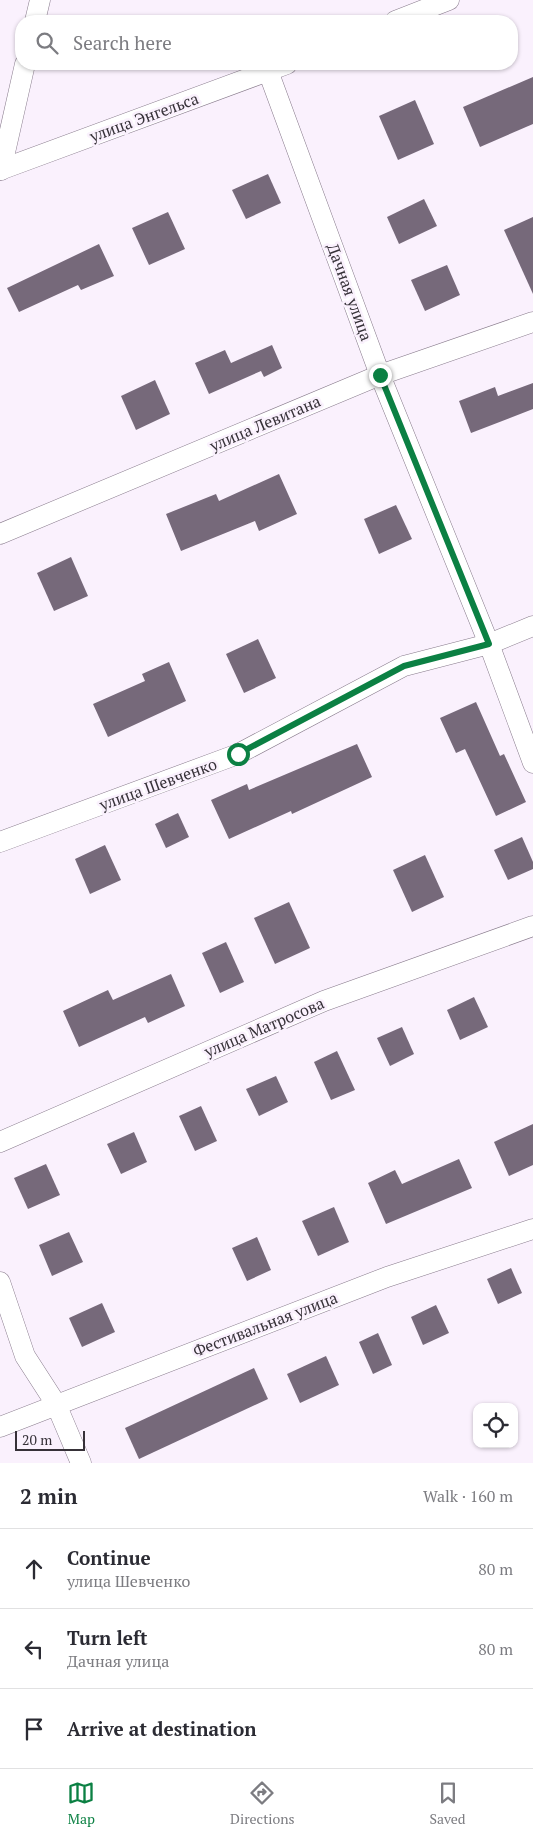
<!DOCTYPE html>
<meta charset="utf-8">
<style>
:root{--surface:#fff;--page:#f2f2f3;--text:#2b2b33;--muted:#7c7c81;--line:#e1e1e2;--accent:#0b8043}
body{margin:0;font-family:"PT Serif",serif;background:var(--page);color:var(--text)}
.controls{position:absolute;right:15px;bottom:15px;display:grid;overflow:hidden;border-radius:10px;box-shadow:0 1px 4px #0004}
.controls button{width:45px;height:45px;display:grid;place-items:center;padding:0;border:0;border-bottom:1px solid var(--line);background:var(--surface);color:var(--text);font:25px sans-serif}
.scale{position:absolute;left:15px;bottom:12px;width:70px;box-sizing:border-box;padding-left:5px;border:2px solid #363138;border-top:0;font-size:14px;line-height:18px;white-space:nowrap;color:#363138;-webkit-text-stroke:4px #faf1fd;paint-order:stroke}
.stop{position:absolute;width:15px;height:15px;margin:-11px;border:4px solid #0b8043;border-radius:50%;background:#fff}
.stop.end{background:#0b8043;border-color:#fff;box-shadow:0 1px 5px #0008}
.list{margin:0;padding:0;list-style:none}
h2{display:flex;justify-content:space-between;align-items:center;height:65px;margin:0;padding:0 20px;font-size:21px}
h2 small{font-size:16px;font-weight:400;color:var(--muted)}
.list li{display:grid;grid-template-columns:32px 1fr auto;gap:15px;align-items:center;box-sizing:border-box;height:80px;padding:0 20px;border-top:1px solid var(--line)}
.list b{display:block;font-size:19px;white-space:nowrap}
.list p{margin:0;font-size:16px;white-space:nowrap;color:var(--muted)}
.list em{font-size:16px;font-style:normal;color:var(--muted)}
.icon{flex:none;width:28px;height:28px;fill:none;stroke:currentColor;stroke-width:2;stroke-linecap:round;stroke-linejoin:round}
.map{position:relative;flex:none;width:533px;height:1463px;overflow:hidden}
.search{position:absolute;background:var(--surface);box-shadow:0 1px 4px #0004;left:15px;right:15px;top:15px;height:55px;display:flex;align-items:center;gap:12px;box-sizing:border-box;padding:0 18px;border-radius:20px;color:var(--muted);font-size:19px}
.sheet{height:305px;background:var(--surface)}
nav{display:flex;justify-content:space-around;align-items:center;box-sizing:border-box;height:70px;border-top:1px solid var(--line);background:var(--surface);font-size:14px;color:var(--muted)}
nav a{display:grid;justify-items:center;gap:2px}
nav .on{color:var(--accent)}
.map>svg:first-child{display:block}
</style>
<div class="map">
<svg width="533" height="1463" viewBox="0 0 533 1463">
<rect width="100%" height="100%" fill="#faf1fd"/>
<g fill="#76697a">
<path d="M533 77V124L480 147 463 107Z"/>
<path d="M415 100 434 144 398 160 379 116Z"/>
<path d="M268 174 281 203 246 219 232 190Z"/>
<path d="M424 199 437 226 399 244 387 217Z"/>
<path d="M168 212 185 249 149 265 132 228Z"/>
<path d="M533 217V294L504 230Z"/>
<path d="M99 244 114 276 81 290 78 285 19 312 7 288Z"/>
<path d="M447 265 460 295 425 311 411 280Z"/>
<path d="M272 345 282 368 264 377 261 371 209 394 195 363 225 350 231 363Z"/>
<path d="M155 380 170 414 136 430 121 396Z"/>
<path d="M533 383V409L471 433 459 401 495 387 498 396Z"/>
<path d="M279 474 297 514 259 531 255 521 181 551 166 514 216 494 219 501Z"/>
<path d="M396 505 412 539 379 554 364 519Z"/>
<path d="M71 557 88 596 54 611 37 573Z"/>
<path d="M258 639 276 678 244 693 226 654Z"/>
<path d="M169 662 186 701 108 737 93 704 145 681 142 674Z"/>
<path d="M476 702 500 756 504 754 526 802 496 816 465 749 456 753 440 718Z"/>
<path d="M357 744 372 777 292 814 291 811 229 839 211 800 247 784 249 790Z"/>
<path d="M178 813 189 837 166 848 155 824Z"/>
<path d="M522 837 533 862V869L508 880 494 850Z"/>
<path d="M105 845 121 880 90 894 75 859Z"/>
<path d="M425 855 444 897 412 912 393 870Z"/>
<path d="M289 902 310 948 275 964 254 918Z"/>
<path d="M226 942 244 982 220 993 202 953Z"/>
<path d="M171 974 185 1006 148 1023 145 1017 79 1047 63 1011 108 990 113 1000Z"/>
<path d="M474 997 488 1027 460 1040 447 1010Z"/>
<path d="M402 1027 414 1054 390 1066 377 1038Z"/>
<path d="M337 1051 355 1090 331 1100 314 1062Z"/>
<path d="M276 1076 288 1102 259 1116 246 1089Z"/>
<path d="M201 1106 217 1141 195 1151 179 1116Z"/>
<path d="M533 1124V1165L509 1176 494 1142Z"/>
<path d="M134 1132 147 1162 121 1174 107 1144Z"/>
<path d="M459 1159 472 1188 386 1224 368 1183 395 1170 402 1184Z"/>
<path d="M46 1164 60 1195 28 1209 14 1178Z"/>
<path d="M334 1207 349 1242 318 1256 302 1221Z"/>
<path d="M69 1232 83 1262 52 1276 39 1245Z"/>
<path d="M257 1237 271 1270 247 1281 232 1248Z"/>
<path d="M511 1268 522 1293 498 1304 487 1279Z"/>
<path d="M102 1303 115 1332 82 1347 69 1318Z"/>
<path d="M436 1305 449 1333 423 1345 411 1317Z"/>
<path d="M378 1333 392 1365 373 1374 359 1342Z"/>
<path d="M326 1356 339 1385 300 1403 287 1374Z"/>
<path d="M254 1368 268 1399 139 1459 125 1428Z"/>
</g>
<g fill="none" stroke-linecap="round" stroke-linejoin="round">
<g stroke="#887b8c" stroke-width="21">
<g id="street">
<path d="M35 21 40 0"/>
<path d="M395 21 449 0"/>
<path d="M268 71 380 375 489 644 533 763"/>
<path d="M0 170 287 64"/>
<path d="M1 170 25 64"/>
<path d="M0 534 380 375 533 322"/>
<path d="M0 842 238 754 404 666 489 644 533 626"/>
<path d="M0 1142 324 1001 533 926"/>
<path d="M0 1282 25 1356 56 1404 81 1463"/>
<path d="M0 1427 387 1277 533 1229"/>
</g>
</g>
<use href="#street" stroke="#fff" stroke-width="20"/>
</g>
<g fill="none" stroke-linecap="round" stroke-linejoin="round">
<path stroke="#0b8043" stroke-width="6" d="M238 754 404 666 489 644 380 375"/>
</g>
<g text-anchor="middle" stroke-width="5" stroke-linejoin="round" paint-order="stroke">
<g font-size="16" fill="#363138" stroke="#faf1fd">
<text transform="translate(144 117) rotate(-20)" y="6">улица Энгельса</text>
<text transform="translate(350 292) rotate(70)" y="6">Дачная улица</text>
<text transform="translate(265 423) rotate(-23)" y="6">улица Левитана</text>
<text transform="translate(158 784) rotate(-20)" y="6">улица Шевченко</text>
<text transform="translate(264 1027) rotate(-23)" y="6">улица Матросова</text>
<text transform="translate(265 1324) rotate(-21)" y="6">Фестивальная улица</text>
</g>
</g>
</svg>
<div class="controls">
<button><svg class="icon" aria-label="locate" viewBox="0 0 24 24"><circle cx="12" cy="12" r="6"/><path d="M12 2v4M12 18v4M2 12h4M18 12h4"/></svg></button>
</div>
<div class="scale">20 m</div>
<div class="stop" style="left:238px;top:754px"></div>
<div class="stop end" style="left:380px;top:375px"></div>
<div class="search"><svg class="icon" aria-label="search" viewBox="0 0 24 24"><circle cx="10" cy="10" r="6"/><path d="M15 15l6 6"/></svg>Search here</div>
</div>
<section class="sheet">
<h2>2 min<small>Walk · 160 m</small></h2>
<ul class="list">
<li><svg class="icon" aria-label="ahead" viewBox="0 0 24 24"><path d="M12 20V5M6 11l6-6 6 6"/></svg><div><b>Continue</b><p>улица Шевченко</p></div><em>80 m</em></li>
<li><svg class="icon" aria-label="left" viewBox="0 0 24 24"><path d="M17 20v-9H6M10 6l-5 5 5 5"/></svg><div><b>Turn left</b><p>Дачная улица</p></div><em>80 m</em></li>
<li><svg class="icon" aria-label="arrive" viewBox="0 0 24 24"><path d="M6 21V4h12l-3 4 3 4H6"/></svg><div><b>Arrive at destination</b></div></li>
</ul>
</section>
<nav>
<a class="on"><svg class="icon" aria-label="map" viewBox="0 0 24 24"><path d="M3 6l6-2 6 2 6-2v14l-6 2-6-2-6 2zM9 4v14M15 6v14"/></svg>Map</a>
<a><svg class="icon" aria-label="directions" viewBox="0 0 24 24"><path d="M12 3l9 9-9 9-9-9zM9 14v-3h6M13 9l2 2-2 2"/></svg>Directions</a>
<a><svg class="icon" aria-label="saved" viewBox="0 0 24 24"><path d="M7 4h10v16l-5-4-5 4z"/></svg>Saved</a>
</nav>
